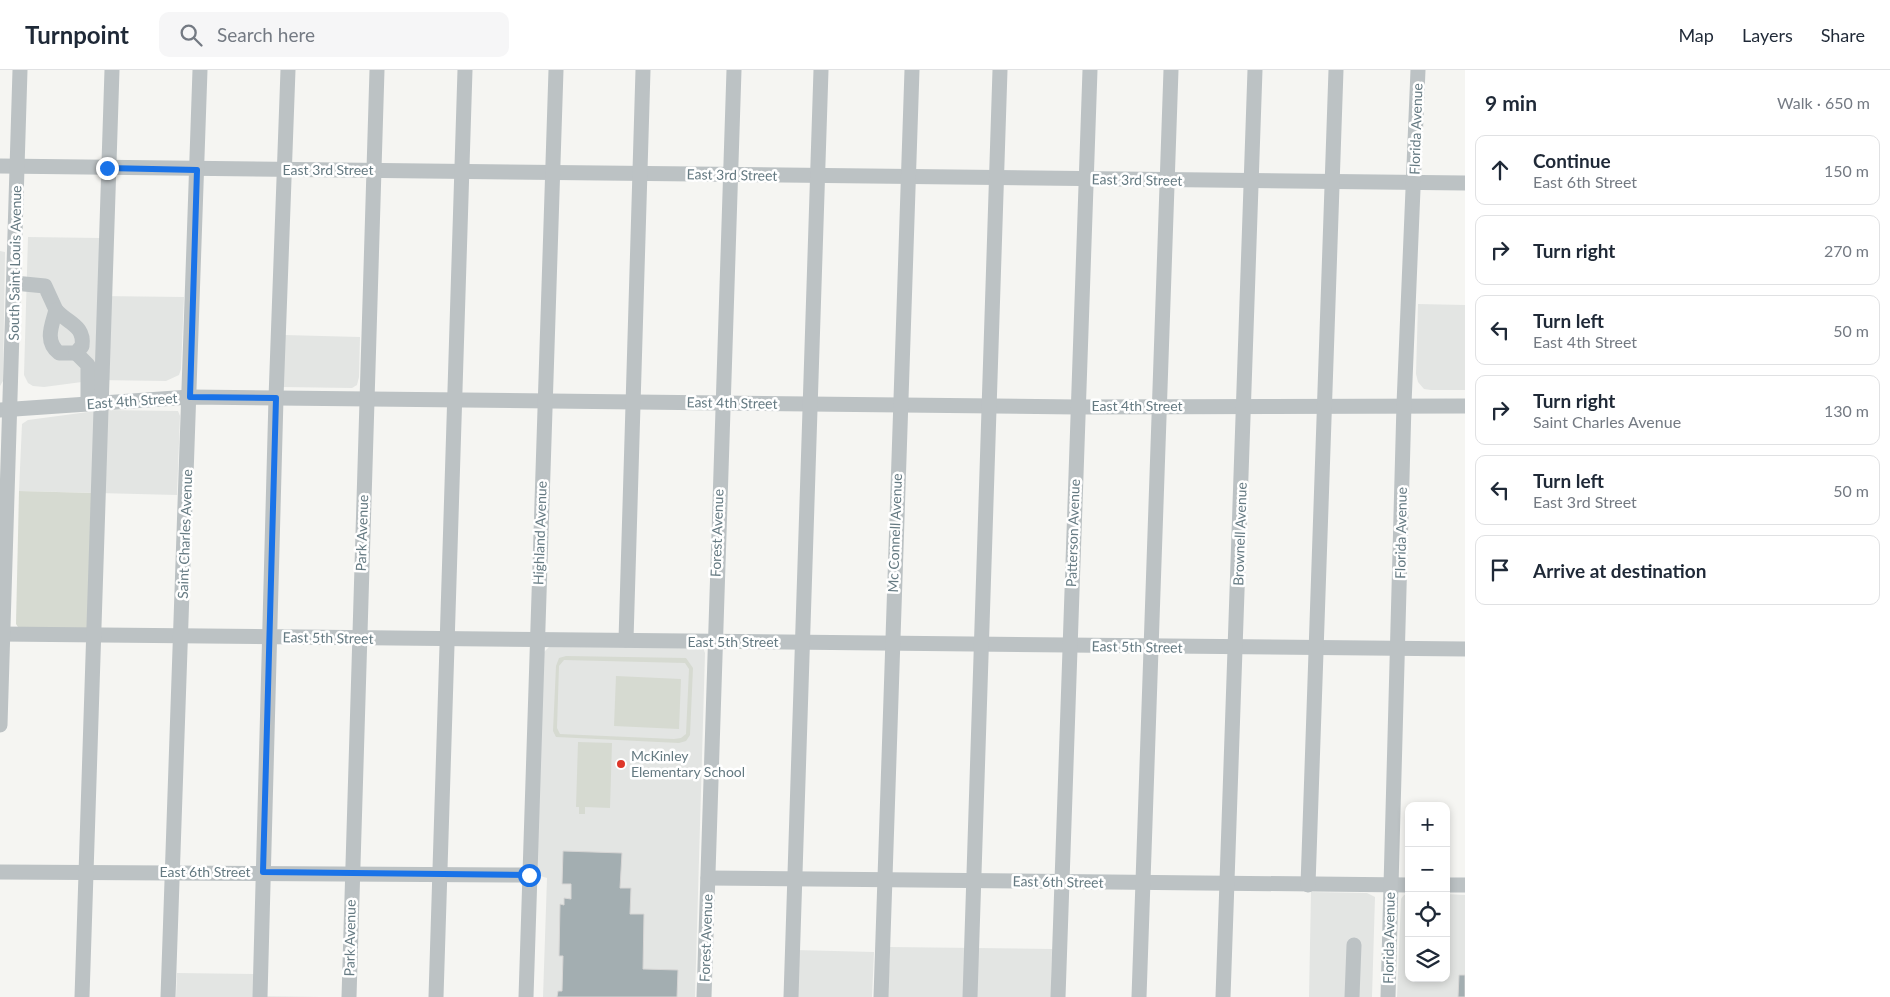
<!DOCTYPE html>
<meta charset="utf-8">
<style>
:root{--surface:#fff;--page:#f6f6f7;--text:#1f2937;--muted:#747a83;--line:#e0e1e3}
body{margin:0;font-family:Lato,sans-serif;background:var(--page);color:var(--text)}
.controls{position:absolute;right:15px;bottom:15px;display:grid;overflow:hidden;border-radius:10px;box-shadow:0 2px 8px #0003}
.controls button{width:45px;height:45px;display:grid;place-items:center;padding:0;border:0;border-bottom:1px solid var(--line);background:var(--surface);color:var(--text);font:25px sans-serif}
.stop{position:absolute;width:15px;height:15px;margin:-11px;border:4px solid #1a73e8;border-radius:50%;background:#fff}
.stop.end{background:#1a73e8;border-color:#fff;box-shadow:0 1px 5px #0008}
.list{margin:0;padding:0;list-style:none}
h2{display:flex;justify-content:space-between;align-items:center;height:65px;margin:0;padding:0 20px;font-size:21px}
h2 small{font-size:16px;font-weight:400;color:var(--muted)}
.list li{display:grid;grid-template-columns:32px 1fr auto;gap:15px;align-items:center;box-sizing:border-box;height:70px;margin:0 10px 10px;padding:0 10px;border:1px solid var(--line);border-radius:10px}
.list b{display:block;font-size:19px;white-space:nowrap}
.list p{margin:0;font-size:16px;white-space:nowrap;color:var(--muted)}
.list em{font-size:16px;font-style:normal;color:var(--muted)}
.icon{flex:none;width:28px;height:28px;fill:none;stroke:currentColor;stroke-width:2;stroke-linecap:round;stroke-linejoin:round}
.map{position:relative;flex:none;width:1465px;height:927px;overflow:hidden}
header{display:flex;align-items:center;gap:30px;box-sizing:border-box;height:70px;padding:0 25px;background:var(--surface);border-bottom:1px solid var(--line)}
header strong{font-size:24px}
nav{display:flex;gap:28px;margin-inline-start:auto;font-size:18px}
.search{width:350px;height:45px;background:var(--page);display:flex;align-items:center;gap:12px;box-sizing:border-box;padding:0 18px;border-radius:10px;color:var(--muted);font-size:19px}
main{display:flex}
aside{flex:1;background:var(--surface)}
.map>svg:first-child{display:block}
</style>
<header>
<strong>Turnpoint</strong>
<div class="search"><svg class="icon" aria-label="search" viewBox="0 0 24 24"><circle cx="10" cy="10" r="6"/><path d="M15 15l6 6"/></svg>Search here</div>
<nav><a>Map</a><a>Layers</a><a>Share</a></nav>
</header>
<main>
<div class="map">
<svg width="1465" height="927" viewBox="0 0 1465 927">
<rect width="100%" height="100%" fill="#f5f5f2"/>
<g fill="#e3e5e3">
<path d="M28 167 100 168 99 226 184 227 181 299 179 305 166 311 97 310 44 317 33 316 28 313 24 305Z"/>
<path d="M0 181 5 182 3 311 0 316Z"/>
<path d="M1418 234 1465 235V320H1431L1424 319 1418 312 1416 304Z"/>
<path d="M284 265 360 267 359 307 357 315 352 318 282 317Z"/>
<path d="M103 340 178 341 180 346 177 425 19 421 22 354 28 350Z"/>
<path d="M549 577 703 578 705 583 695 927H543L547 808 537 805 543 583Z"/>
<path d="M1311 822 1367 823 1375 827 1372 927H1309Z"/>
<path d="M1409 824V908H1446V824L1465 825V927H1397L1401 829 1404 825Z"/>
<path d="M890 877 1052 879 1051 927H888Z"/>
<path d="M795 880 874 882 872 927H794Z"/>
<path d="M177 903 254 904 253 926 320 927H176Z"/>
</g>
<g fill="#d6dad1" fill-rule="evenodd">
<path d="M19 421 93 423 88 559 18 557 16 554Z"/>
<path d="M566 586 686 588 693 598 690 665 686 671 679 673 556 667 553 661 556 596 559 588ZM564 590 685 593 689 599 686 664 681 668 674 669 560 664 557 658 559 596Z"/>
<path d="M616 606 681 609 679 659 614 656Z"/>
<path d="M578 672 612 673 610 738 585 737V744H579V737H576Z"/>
</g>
<g fill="#a3aeb1" stroke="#d7d6d5">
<path d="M563 781 622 783 620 818H631L630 844H644L643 899 678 900 677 927H557L558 921H562L563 886H559L560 834 564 835V828L571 829V814H562Z"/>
<path d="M1459 905H1465V927H1458Z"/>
</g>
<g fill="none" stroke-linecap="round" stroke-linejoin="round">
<g stroke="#bcc2c4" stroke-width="15">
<path d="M0 96 1465 113"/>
<path d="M14 213 45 216 56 240"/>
<path d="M56 240C67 253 85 255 82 276L76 283H59C44 271 52 255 56 240Z"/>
<path d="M76 283 88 295V334"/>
<path d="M0 340 190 327 1077 337 1465 336"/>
<path d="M0 564 1465 579"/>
<path d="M626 570 643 0"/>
<path d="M0 655 20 0"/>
<path d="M0 802 529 805"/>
<path d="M708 808 1409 815"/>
<path d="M1308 815 1336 0"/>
<path d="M1446 815H1465"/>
<path d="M82 927 112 0"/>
<path d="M168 927 200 0"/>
<path d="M260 927 276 328 288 0"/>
<path d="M349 927 377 0"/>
<path d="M436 927 465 0"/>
<path d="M526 927 556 0"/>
<path d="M704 927 734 0"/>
<path d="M791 927 821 0"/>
<path d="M881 927 912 0"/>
<path d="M970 927 1000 0"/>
<path d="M1058 927 1090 0"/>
<path d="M1139 927 1171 0"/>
<path d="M1223 927 1255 0"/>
<path d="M1352 927 1354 875"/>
<path d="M1388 927 1404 334 1418 0"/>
</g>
</g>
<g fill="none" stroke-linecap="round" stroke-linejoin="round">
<path stroke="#1a73e8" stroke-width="6" d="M107 98 197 100 190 327 276 328 263 802 529 805"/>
</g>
<circle fill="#de3729" stroke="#fff" stroke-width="2" cx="621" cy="694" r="5"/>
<g text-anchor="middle" stroke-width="5" stroke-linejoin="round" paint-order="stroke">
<g font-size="14" fill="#657a82" stroke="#fff">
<text transform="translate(1416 59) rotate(-88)" y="5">Florida Avenue</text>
<text x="328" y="105">East 3rd Street</text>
<text transform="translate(732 105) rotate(1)" y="5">East 3rd Street</text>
<text transform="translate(1137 110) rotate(1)" y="5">East 3rd Street</text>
<text transform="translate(15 193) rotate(-89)" y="5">South Saint Louis Avenue</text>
<text transform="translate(132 331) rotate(-4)" y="5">East 4th Street</text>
<text transform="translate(732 333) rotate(1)" y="5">East 4th Street</text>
<text x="1137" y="341">East 4th Street</text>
<text transform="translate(362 463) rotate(-88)" y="5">Park Avenue</text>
<text transform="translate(540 463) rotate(-88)" y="5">Highland Avenue</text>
<text transform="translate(717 463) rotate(-88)" y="5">Forest Avenue</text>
<text transform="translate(895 463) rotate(-88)" y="5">Mc Connell Avenue</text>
<text transform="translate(1073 463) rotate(-88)" y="5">Patterson Avenue</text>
<text transform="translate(1401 463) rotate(-89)" y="5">Florida Avenue</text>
<text transform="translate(185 464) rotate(-88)" y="5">Saint Charles Avenue</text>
<text transform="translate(1240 464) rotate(-88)" y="5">Brownell Avenue</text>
<text transform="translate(328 568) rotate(1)" y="5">East 5th Street</text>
<text x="733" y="577">East 5th Street</text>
<text transform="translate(1137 577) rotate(1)" y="5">East 5th Street</text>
<text x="205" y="807">East 6th Street</text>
<text transform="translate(1058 812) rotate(1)" y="5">East 6th Street</text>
<text transform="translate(350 868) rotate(-89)" y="5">Park Avenue</text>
<text transform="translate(706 868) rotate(-88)" y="5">Forest Avenue</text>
<text transform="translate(1389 868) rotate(-89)" y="5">Florida Avenue</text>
</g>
<g font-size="14" fill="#657a82" stroke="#fff" text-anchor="start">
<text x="631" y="691">McKinley<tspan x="631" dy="16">Elementary School</tspan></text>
</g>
</g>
</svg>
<div class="controls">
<button>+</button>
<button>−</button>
<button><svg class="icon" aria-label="locate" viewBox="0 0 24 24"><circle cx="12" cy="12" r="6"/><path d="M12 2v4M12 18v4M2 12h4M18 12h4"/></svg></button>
<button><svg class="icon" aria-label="layers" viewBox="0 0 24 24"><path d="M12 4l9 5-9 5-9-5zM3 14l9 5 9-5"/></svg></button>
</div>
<div class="stop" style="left:529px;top:805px"></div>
<div class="stop end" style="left:107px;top:98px"></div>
</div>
<aside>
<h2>9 min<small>Walk · 650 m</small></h2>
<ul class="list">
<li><svg class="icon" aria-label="ahead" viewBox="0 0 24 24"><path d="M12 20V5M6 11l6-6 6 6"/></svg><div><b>Continue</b><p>East 6th Street</p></div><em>150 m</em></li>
<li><svg class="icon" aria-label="right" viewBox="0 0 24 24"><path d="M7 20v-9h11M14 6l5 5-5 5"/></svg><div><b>Turn right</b></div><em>270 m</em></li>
<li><svg class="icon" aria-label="left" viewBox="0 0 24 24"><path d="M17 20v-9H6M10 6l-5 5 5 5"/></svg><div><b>Turn left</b><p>East 4th Street</p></div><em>50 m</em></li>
<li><svg class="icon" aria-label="right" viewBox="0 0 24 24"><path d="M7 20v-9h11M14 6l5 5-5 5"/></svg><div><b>Turn right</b><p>Saint Charles Avenue</p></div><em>130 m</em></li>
<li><svg class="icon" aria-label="left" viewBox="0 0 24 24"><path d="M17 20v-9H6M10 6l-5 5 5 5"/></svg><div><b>Turn left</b><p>East 3rd Street</p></div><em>50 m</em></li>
<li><svg class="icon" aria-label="arrive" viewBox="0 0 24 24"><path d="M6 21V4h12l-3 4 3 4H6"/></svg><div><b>Arrive at destination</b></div></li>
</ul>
</aside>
</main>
